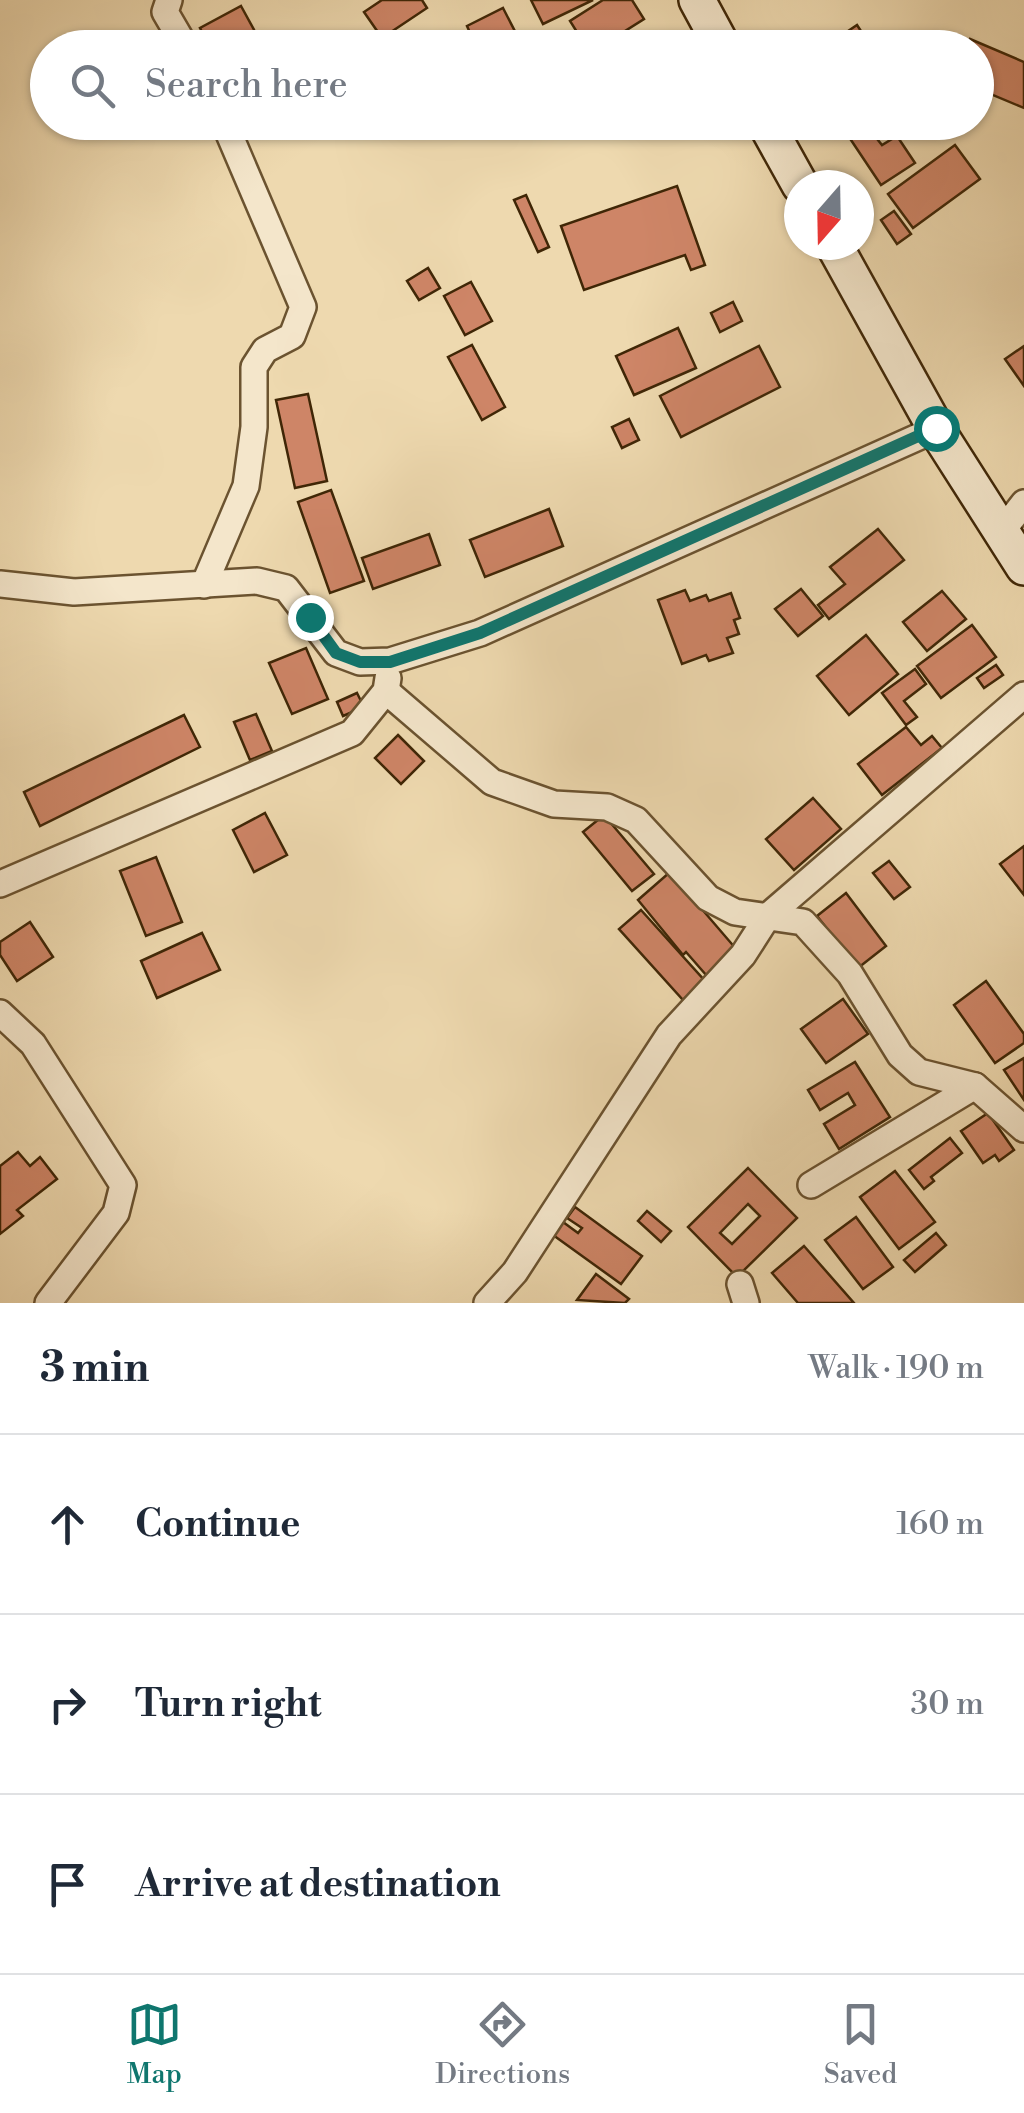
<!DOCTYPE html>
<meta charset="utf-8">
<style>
:root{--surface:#fff;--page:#f6f6f7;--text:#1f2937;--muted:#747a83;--line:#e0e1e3;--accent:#0f766e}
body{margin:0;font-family:"Libre Bodoni",serif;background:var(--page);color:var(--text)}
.compass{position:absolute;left:784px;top:170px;width:90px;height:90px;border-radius:50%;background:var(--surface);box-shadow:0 2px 8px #0004;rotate:200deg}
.stop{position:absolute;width:30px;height:30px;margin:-22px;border:8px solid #0f766e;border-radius:50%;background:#fff}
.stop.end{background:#0f766e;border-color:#fff;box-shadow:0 2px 10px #0008}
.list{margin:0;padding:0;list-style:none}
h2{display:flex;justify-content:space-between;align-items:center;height:130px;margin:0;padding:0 40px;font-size:42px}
h2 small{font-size:32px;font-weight:400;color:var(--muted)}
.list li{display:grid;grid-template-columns:65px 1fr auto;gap:30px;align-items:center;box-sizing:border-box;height:180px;padding:0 40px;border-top:2px solid var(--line)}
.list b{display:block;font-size:38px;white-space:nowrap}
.list em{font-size:32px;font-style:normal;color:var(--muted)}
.icon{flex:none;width:55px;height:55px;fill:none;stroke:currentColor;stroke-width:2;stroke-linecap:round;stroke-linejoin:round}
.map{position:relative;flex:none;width:1024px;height:1303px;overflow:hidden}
.search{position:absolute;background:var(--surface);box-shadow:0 2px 8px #0004;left:30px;right:30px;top:30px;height:110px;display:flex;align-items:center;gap:25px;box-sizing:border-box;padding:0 35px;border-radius:55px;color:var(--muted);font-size:38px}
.sheet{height:670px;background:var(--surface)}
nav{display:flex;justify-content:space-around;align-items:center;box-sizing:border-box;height:140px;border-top:2px solid var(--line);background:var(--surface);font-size:28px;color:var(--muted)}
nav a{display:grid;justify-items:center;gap:5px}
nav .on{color:var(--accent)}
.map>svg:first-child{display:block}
</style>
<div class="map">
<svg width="1024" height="1303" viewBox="0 0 1024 1303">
<rect width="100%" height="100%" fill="#eed9af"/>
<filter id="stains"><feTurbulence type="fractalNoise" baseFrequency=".002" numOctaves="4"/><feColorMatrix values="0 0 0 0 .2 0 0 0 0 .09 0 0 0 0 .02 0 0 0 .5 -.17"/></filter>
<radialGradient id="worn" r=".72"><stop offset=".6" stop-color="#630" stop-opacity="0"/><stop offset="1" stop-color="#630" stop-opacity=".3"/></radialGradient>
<g fill="#ce8567" stroke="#3f2606" stroke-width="2.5" fill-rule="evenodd">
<path d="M382 0H422L427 8 382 38 364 12Z"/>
<path d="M531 0H593L543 24Z"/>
<path d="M603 0H632L644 19 598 48H587L570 21Z"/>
<path d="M241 6 264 48H211L200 28Z"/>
<path d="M503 8 521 43 511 48H477L467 26Z"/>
<path d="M857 25 872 48H823Z"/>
<path d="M970 39 1024 62V108L976 88V48H966Z"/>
<path d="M858 122H887L892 131 878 140 882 145 897 136 915 163 881 185 845 131Z"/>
<path d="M955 145 980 179 913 228 888 194Z"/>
<path d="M677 186 705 265 691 270 685 255 584 290 561 226Z"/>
<path d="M526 195 549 247 538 252 514 200Z"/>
<path d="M894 211 911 234 897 244 881 220Z"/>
<path d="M428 268 440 288 419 300 407 281Z"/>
<path d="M471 282 492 321 465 335 444 296Z"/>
<path d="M733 302 742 321 720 332 711 313Z"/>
<path d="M678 328 696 368 634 395 616 356Z"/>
<path d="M472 345 505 407 482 420 448 357Z"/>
<path d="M759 346 780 387 681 437 660 396Z"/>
<path d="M1024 346V386L1005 359Z"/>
<path d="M308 394 327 481 295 488 276 400Z"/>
<path d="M629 419 639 440 622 448 612 427Z"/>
<path d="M331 490 364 581 330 593 298 502Z"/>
<path d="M549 509 563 546 485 577 470 540Z"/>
<path d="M878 529 904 560 829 619 818 605 845 584 830 567Z"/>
<path d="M429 534 440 565 373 589 362 558Z"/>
<path d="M801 589 823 616 798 636 775 609Z"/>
<path d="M685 590 690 601 706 595 709 601 731 593 740 618 734 620 739 634 727 638 733 653 709 661 706 655 682 664 658 600Z"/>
<path d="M942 591 966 619 927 651 903 622Z"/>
<path d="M972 625 996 657 941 698 917 666Z"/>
<path d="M866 635 898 674 849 715 817 676Z"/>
<path d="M306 648 328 699 292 714 269 663Z"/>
<path d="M996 665 1003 675 984 688 977 678Z"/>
<path d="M915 669 926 684 904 701 917 717 906 725 882 693Z"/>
<path d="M357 693 364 707 343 716 337 702Z"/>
<path d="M256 714 272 751 250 760 234 722Z"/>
<path d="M184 715 200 747 40 826 24 792Z"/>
<path d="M906 727 921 745 932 736 942 748 882 795 858 764Z"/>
<path d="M398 735 424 761 401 784 375 758Z"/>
<path d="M813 798 841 829 794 870 766 839Z"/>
<path d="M265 813 287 855 254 872 233 830Z"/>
<path d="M604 815 654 874 632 891 583 832Z"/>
<path d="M1024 846V895L1000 864Z"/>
<path d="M156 857 182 922 146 936 120 871Z"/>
<path d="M889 861 910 887 894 899 873 873Z"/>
<path d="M670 872 737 950 707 976 686 952 683 955 638 900Z"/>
<path d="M846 893 886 946 858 968 817 916Z"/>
<path d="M641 910 705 981 683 1000 619 929Z"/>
<path d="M30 922 53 957 17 981 0 955V942Z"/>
<path d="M202 933 220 970 157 998 141 961Z"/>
<path d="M986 981 1024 1034V1043L995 1063 954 1005Z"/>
<path d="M843 999 868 1034 826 1063 801 1029Z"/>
<path d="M1024 1058V1100L1004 1070Z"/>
<path d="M855 1062 890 1117 839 1149 824 1124 855 1105 848 1093 820 1110 808 1090Z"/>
<path d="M988 1113 1014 1150 999 1161 995 1155 983 1163 961 1131Z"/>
<path d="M950 1138 962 1153 931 1177 934 1181 924 1189 909 1170Z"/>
<path d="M18 1152 30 1166 40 1157 57 1179 17 1210 23 1216 0 1234V1166Z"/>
<path d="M748 1168 797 1218 737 1277 688 1227ZM748 1204 760 1216 732 1244 720 1233Z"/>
<path d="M895 1171 935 1222 899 1249 860 1197Z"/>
<path d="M575 1207 642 1256 621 1284 553 1235 563 1222 578 1233 582 1228 567 1218Z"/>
<path d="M647 1211 671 1231 661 1242 638 1221Z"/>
<path d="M856 1217 893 1267 863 1289 825 1240Z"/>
<path d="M936 1233 946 1245 915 1272 904 1260Z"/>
<path d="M804 1246 854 1303H798L772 1273Z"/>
<path d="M596 1274 629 1299 625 1303 577 1300Z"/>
</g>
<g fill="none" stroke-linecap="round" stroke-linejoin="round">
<g stroke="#6b5330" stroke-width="30">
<g id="minor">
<path d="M169 0 165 12 186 48"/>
<path d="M1002 531 1024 503"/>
<path d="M0 584 74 592 257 581 286 588 336 653 360 662 390 661 480 633 936 429"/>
<path d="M204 585 246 486 254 427V367L265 350 292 336 303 307 224 122"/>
<path d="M386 691 492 782 554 804 607 807 636 820 708 898 735 912 803 922 850 974 900 1055 919 1072 975 1086 1024 1129"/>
<path d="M0 884 352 733 386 691 388 678"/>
<path d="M0 1013 33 1044 123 1185 116 1213 48 1303"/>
<path d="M811 1185 975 1086"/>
<path d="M740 1284 746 1303"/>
<path d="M487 1303 515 1272 669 1035 743 955 768 916 1024 695"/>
</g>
</g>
<g stroke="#3f2606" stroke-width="40">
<g id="secondary">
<path d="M697 0 723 48"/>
<path d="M765 122 800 185"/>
<path d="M834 245 936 429 1024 567"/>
</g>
</g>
<use href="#minor" stroke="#f4e6cb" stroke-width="25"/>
<use href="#secondary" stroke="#f4e6cb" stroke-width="35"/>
</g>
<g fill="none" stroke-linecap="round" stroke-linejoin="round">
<path stroke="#0f766e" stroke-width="12" d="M310 617 336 653 360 662H390L480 633 936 428"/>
</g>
<rect width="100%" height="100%" filter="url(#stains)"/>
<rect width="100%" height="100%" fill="url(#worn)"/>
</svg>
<svg class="compass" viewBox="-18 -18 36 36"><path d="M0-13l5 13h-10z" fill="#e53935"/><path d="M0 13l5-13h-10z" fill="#747a83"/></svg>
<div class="stop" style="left:936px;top:428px"></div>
<div class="stop end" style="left:310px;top:617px"></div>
<div class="search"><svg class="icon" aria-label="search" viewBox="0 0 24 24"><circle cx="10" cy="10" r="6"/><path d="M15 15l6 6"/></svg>Search here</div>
</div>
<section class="sheet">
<h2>3 min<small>Walk · 190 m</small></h2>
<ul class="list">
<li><svg class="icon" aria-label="ahead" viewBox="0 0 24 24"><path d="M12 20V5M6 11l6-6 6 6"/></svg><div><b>Continue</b></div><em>160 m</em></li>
<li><svg class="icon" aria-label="right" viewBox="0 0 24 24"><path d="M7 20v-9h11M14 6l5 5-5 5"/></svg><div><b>Turn right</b></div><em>30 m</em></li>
<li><svg class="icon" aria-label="arrive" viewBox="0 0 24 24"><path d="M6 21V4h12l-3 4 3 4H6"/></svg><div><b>Arrive at destination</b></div></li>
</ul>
</section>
<nav>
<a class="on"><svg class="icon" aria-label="map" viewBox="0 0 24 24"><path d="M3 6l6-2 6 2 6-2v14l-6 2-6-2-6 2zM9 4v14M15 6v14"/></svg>Map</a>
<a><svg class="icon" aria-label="directions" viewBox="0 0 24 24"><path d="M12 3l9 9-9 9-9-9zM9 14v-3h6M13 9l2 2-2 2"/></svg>Directions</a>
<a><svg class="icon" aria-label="saved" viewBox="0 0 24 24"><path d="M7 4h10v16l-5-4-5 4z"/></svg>Saved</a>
</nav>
